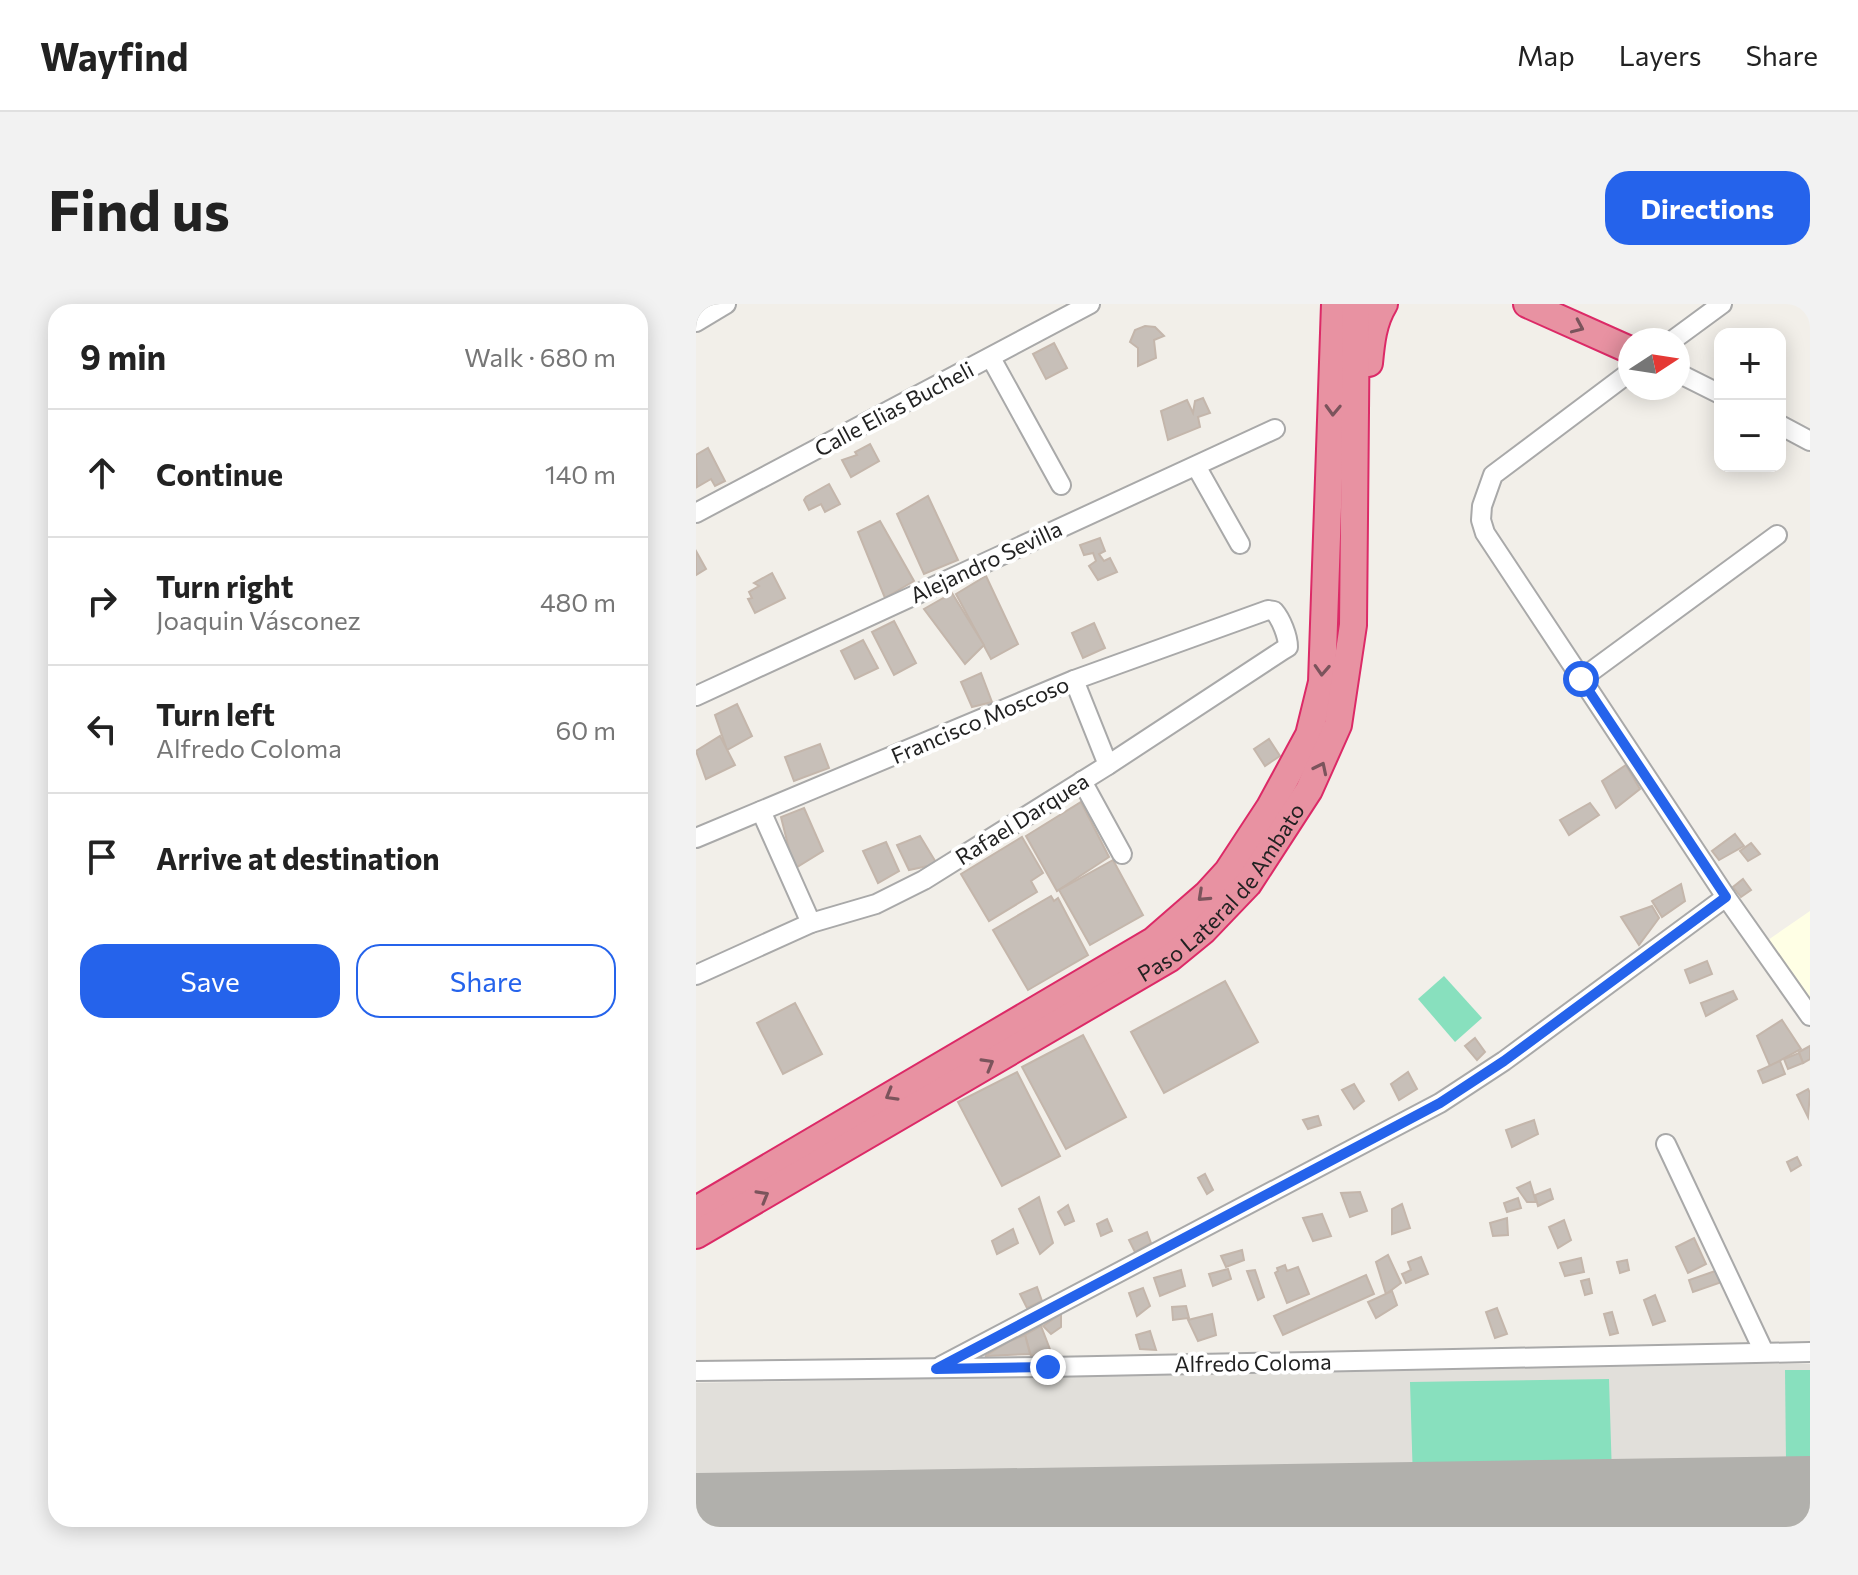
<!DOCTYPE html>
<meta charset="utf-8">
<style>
:root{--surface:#fff;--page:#f2f2f2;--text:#222;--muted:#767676;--line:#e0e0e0;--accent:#2563eb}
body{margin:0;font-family:Commissioner,sans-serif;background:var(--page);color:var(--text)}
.controls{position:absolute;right:24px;top:24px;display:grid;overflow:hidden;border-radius:16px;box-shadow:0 4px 20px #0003}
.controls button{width:72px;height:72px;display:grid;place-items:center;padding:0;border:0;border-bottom:2px solid var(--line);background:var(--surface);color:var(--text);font:40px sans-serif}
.compass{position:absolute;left:922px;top:24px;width:72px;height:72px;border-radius:50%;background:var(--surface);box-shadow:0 4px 20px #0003;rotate:78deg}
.stop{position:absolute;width:24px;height:24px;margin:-18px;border:6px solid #2563eb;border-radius:50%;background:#fff}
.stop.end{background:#2563eb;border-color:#fff;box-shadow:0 2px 8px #0008}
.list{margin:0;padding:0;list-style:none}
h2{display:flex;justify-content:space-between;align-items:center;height:104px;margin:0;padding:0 32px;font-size:34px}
h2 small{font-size:26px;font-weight:400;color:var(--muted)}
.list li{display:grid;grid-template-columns:52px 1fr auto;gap:24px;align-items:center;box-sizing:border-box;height:128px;padding:0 32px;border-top:2px solid var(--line)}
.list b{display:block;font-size:30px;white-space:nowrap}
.list p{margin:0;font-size:26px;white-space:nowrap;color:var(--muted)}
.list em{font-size:26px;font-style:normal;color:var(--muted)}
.actions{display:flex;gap:16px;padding:24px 32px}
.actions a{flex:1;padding:18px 0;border:2px solid var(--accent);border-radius:24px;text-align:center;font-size:28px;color:var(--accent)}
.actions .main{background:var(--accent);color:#fff}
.icon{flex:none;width:44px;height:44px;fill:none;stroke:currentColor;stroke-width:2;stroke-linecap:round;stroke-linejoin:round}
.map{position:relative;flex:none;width:1114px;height:1223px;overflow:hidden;border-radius:24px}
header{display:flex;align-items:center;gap:48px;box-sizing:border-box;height:112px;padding:0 40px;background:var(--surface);border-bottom:2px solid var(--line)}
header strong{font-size:38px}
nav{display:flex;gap:44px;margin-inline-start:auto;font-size:28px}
.intro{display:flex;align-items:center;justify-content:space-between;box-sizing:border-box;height:192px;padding:0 48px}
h1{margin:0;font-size:56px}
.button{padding:20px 36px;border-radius:24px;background:var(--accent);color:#fff;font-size:28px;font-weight:700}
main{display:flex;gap:48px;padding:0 48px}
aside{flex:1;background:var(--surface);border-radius:24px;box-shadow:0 4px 20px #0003}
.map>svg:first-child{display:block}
</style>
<header>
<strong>Wayfind</strong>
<nav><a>Map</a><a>Layers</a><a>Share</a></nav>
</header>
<div class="intro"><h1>Find us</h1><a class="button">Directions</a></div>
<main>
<aside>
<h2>9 min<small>Walk · 680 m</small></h2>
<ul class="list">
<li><svg class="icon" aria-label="ahead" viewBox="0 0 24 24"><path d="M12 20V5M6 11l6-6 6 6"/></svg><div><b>Continue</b></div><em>140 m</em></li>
<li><svg class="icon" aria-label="right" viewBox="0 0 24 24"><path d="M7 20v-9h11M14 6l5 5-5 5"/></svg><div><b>Turn right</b><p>Joaquin Vásconez</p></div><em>480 m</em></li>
<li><svg class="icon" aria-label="left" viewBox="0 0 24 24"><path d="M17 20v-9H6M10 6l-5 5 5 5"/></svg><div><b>Turn left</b><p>Alfredo Coloma</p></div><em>60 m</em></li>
<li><svg class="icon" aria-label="arrive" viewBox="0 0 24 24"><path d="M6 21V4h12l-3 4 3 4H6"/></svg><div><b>Arrive at destination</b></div></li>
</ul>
<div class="actions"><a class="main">Save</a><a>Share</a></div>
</aside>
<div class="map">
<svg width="1114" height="1223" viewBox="0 0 1114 1223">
<rect width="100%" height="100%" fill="#f2efe9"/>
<path fill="#ffffe5" d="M1114 607V696L1072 636Z"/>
<path fill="#e1dfda" d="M925 1060H1114V1223H0V1079Z"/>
<g fill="#88e0be">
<path d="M748 672 786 714 759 738 722 695Z"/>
<path d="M1089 1066H1114V1157H1090Z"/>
<path d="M913 1075 916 1172 717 1177 714 1078Z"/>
</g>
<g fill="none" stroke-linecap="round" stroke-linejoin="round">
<path stroke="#b1b0ac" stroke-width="86" d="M2 1212 1114 1195"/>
</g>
<g fill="#c7bfb8" stroke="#c4b6ab" stroke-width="2">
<path d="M449 22 459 23 468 32 458 36 460 54 442 62V44L434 38 439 26Z"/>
<path d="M358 39 371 64 350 75 337 50Z"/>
<path d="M507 94 514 109 502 113 504 123 472 136 465 107 491 96 497 109 499 97Z"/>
<path d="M174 140 183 157 155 173 146 156 161 151 159 148Z"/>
<path d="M12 144 29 177 19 182 15 175 1 183 0 151Z"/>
<path d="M133 180 144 200 129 208 125 200 113 206 108 196 110 193Z"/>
<path d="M232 192 262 256 228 270 201 210Z"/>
<path d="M184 217 218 277 189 294 162 228Z"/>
<path d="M404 234 409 247 403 250 408 257 414 254 421 268 402 276 393 262 400 257 397 249 388 251 384 241Z"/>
<path d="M0 247 10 265 0 271Z"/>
<path d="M76 269 89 294 59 309 52 295 56 294 53 288 63 282 58 279Z"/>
<path d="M290 272 322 340 295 355 260 290Z"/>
<path d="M256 289 288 341 269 360 228 305Z"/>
<path d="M198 317 220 359 198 371 176 328Z"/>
<path d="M398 319 409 344 387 354 376 329Z"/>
<path d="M167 336 182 364 159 375 145 347Z"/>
<path d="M285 369 296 398 276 403 265 378Z"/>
<path d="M41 400 56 432 31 446 19 411Z"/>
<path d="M24 432 39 461 10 475 0 447Z"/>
<path d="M573 435 584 452 569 462 558 445Z"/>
<path d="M124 440 133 464 98 477 89 453Z"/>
<path d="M930 461 944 485 920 504 906 477Z"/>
<path d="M385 498 413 553 361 587 330 532Z"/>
<path d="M894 499 903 511 873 531 864 516Z"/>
<path d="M108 504 127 547 98 565 85 513Z"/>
<path d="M1039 530 1048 542 1023 556 1016 547Z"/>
<path d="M224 532 241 560 213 566 201 541Z"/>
<path d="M326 533 347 569 335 577 341 588 293 617 265 570Z"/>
<path d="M190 538 203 567 182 579 167 547Z"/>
<path d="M1055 539 1064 550 1052 557 1044 547Z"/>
<path d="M417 556 447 611 394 641 363 586Z"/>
<path d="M1047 575 1055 586 1045 593 1037 583Z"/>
<path d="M985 580 989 597 966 613 956 597Z"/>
<path d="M355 592 358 597 362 594 392 651 332 686 297 626Z"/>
<path d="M956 602 963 614 943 641 925 613Z"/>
<path d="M1011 657 1016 670 994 679 989 666Z"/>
<path d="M529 677 562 738 468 789 435 728Z"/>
<path d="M1037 687 1041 695 1010 712 1005 699Z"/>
<path d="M99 699 126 750 87 770 61 719Z"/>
<path d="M1086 716 1105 745 1074 762 1061 732Z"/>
<path d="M387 731 430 813 370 845 326 763Z"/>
<path d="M779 734 789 748 781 756 769 742Z"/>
<path d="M1114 742V755L1107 759 1103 748Z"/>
<path d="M1103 749 1107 759 1092 765 1088 755Z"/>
<path d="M1084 757 1089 770 1067 779 1062 767Z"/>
<path d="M321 768 364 852 306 882 262 798Z"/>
<path d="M712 768 721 785 703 796 695 780Z"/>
<path d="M658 780 668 797 658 805 646 786Z"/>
<path d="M1112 785 1114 789 1112 813 1101 791Z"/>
<path d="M622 812 625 821 612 825 607 816Z"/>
<path d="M838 816 842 830 816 843 810 826Z"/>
<path d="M1101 853 1105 861 1095 867 1091 858Z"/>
<path d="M509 870 517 886 511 890 502 874Z"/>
<path d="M834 878 840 898H831L821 884Z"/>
<path d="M854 885 857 895 842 902 839 891Z"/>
<path d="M664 888 671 907 654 913 645 889Z"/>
<path d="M343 893 357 939 344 950 323 905Z"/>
<path d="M822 894 825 904 811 908 808 899Z"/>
<path d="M706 900 714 924 696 930V905Z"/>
<path d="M372 901 378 917 369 921 362 908Z"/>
<path d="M626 910 635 932 617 937 607 914Z"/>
<path d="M811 914 812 931 797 932 794 919Z"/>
<path d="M411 915 416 927 405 932 401 920Z"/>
<path d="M868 916 875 936 862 944 853 923Z"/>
<path d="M317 925 322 939 301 950 296 937Z"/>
<path d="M451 928 455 939 439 948 433 936Z"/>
<path d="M998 934 1010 960 992 969 980 943Z"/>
<path d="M546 946 548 956 530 963 525 952Z"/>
<path d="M692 951 705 979 690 990 680 958Z"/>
<path d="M725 953 732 970 710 979 706 970 715 966 712 958Z"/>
<path d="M885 954 888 968 869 972 864 959Z"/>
<path d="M931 956 933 966 924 969 921 958Z"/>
<path d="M589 961 591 967 602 963 613 990 591 999 579 969 582 967 581 964Z"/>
<path d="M532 965 535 975 517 982 513 970Z"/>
<path d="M485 966 489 982 464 992 458 974Z"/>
<path d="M559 966 568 993 562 996 551 967Z"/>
<path d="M1022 966 1026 978 997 988 993 976Z"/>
<path d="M670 971 678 990 587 1031 578 1012Z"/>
<path d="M893 975 896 989 889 991 885 977Z"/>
<path d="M341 983 346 997 331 1004 324 990Z"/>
<path d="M447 984 454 1002 441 1012 433 989Z"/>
<path d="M696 987 701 1001 680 1014 672 998Z"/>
<path d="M959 991 969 1017 957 1021 948 996Z"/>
<path d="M490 1002 493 1014 477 1016 476 1003Z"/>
<path d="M801 1004 811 1030 799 1034 790 1008Z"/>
<path d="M916 1008 922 1029 914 1031 908 1010Z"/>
<path d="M365 1010V1023L355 1030 347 1022Z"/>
<path d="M516 1010 520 1031 502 1037 492 1016Z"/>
<path d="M345 1022 355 1048 335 1052 329 1031Z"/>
<path d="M454 1027 460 1046 444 1045 440 1031Z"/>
<path d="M329 1031 334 1050 289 1052 314 1037Z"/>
</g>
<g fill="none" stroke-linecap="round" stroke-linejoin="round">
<g stroke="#a9a9a9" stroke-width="22">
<g id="minor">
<path d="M0 18 30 0"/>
<path d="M977 36 1026 0"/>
<path d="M295 54 365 181"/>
<path d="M934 68 797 171 786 202 785 216 789 229 1030 593 1114 712"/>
<path d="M982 69 1024 90"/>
<path d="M1084 121 1114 137"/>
<path d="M500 162 544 240"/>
<path d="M0 209 394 0"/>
<path d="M885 375 1081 231"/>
<path d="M378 376 412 461"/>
<path d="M0 392 579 125"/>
<path d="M386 477 426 550"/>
<path d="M65 507 115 619"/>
<path d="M0 534 378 376 572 306 578 307C585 315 592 332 592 343L587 346 412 461 228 576 180 600 115 619 0 671"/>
<path d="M970 840 1068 1048"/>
<path d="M245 1062 744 799 808 757 1030 593"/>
<path d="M0 1067 352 1063 1114 1048"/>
</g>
</g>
<g stroke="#dc2a67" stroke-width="30">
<g id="highway">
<path d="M831 0 934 46"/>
<path d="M673 59C675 38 677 18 688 0"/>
<path d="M0 906 457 637 511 590 532 567 574 503 613 431 626 378 639 0"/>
<path id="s1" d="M0 931 474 654 507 627 552 580 613 486 642 421 657 321 660 0"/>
</g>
</g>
<use href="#minor" stroke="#fff" stroke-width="18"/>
<use href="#highway" stroke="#e892a2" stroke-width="26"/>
</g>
<defs><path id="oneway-chevron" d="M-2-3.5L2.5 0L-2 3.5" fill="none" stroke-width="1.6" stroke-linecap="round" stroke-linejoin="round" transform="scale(2)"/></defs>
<g stroke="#7b545c">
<use href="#oneway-chevron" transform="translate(882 23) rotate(24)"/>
<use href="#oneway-chevron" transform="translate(637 106) rotate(92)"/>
<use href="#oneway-chevron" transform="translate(626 366) rotate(93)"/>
<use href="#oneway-chevron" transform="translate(625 464) rotate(-64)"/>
<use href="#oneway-chevron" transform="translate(507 592) rotate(137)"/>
<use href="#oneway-chevron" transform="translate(292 760) rotate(-30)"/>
<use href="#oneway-chevron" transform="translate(195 791) rotate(150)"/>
<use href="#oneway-chevron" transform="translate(67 892) rotate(-30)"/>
</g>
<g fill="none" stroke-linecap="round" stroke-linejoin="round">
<path stroke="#2563eb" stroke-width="10" d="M352 1063 240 1065 744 799 808 757 1030 593 885 375"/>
</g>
<g text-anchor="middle" stroke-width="8" stroke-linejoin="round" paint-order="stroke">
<g font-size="22" fill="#222" stroke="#fff">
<text transform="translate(198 105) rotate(-28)" y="8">Calle Elias Bucheli</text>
<text transform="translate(290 258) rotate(-25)" y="8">Alejandro Sevilla</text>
<text transform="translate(284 416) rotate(-23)" y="8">Francisco Moscoso</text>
<text transform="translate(326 515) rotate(-32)" y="8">Rafael Darquea</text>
<text dy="8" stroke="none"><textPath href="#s1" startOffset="632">Paso Lateral de Ambato</textPath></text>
<text transform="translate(557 1059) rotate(-1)" y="8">Alfredo Coloma</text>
</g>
</g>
</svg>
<div class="controls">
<button>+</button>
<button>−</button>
</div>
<svg class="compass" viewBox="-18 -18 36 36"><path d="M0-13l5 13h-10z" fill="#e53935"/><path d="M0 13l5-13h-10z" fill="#767676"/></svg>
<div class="stop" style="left:885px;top:375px"></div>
<div class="stop end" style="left:352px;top:1063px"></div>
</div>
</main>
